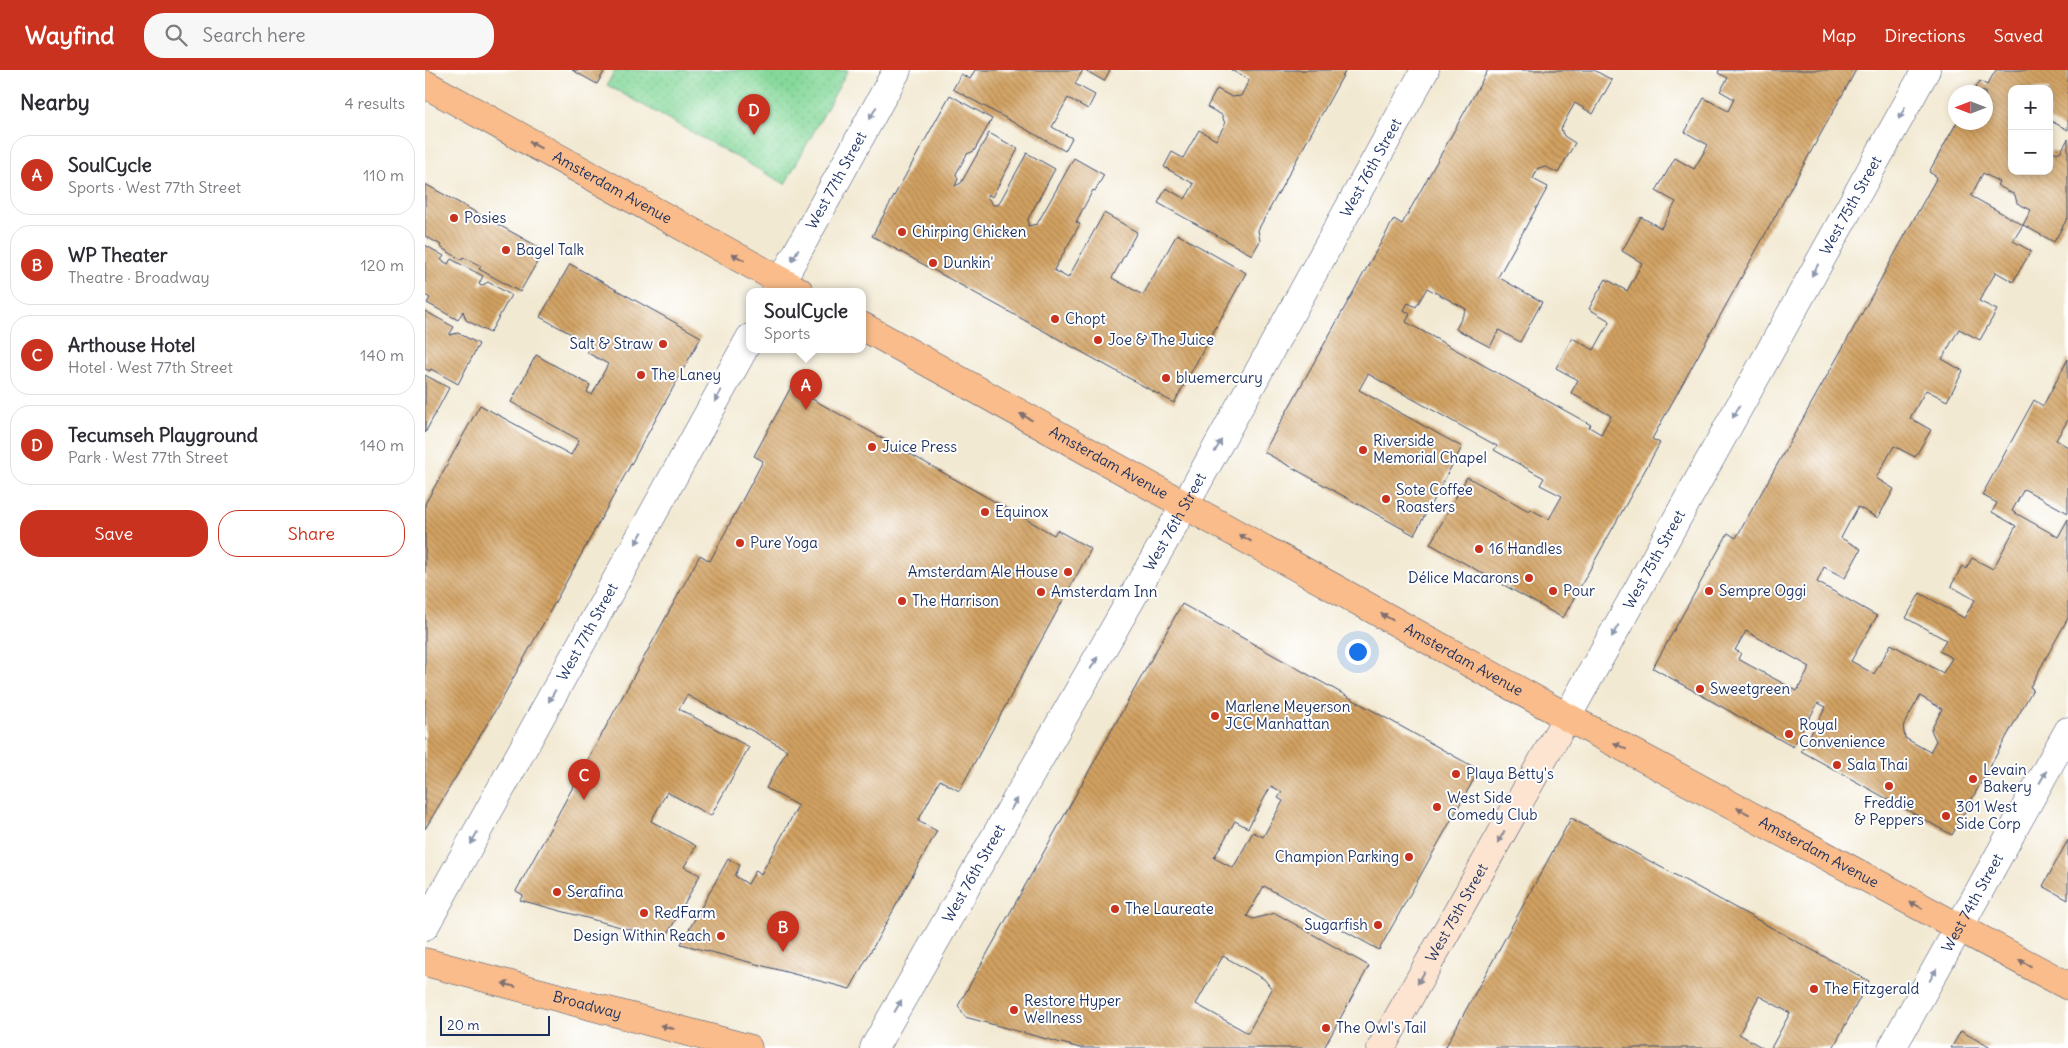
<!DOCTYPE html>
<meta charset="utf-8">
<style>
:root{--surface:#fff;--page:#f7f7f7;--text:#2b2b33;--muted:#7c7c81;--line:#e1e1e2;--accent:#c8321e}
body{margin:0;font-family:Delius,sans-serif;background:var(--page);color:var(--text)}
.controls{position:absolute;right:15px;top:15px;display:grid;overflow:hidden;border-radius:10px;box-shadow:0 2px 8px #0003}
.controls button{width:45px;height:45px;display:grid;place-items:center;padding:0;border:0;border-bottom:1px solid var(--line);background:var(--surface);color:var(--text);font:25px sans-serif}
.compass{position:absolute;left:1523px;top:15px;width:45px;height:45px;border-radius:50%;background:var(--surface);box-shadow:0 2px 8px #0003;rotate:270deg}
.scale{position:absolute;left:15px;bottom:12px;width:110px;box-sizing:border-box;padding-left:5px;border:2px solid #1b2f5e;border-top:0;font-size:14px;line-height:18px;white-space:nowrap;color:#1b2f5e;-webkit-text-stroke:4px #fff;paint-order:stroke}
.you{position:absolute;left:932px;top:581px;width:18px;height:18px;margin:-12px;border:4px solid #fff;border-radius:50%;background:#1a73e8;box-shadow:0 0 0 8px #1a73e833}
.badge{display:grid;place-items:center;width:32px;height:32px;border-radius:50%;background:var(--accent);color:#fff;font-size:16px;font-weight:700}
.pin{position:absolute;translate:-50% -41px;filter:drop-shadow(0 1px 2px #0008)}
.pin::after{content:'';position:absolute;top:26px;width:18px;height:15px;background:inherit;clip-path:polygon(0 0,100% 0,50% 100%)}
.popup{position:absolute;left:321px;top:218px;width:120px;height:65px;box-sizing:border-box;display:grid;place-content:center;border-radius:10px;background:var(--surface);filter:drop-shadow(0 1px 4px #0005);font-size:16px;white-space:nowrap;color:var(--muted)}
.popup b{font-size:19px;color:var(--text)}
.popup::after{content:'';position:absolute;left:50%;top:100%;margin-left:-10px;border:10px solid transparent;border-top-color:var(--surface)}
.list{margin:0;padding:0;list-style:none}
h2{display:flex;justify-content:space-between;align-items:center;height:65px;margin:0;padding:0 20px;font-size:21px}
h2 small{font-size:16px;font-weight:400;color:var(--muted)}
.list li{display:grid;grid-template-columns:32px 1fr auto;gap:15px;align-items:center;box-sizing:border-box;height:80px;margin:0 10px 10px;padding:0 10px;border:1px solid var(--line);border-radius:20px}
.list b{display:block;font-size:19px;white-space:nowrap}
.list p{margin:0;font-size:16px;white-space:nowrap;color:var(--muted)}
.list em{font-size:16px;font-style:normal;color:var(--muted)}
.actions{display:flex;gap:10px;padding:15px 20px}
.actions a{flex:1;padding:11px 0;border:1px solid var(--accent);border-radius:20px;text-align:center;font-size:18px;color:var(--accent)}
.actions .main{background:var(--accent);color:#fff}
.icon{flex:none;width:28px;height:28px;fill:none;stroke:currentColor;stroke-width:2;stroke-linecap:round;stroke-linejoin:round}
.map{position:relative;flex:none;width:1643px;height:978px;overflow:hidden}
header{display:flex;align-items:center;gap:30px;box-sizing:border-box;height:70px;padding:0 25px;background:var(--accent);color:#fff}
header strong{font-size:24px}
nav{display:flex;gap:28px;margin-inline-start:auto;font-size:18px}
.search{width:350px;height:45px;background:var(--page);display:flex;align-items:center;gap:12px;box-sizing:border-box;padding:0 18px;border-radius:20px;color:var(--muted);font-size:19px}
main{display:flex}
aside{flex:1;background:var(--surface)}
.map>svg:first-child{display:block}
</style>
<header>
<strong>Wayfind</strong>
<div class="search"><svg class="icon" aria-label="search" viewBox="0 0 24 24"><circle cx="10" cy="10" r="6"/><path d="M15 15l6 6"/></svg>Search here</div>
<nav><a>Map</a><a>Directions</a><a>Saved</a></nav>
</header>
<main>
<aside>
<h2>Nearby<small>4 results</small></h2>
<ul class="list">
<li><span class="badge">A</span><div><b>SoulCycle</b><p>Sports · West 77th Street</p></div><em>110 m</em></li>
<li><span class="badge">B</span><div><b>WP Theater</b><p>Theatre · Broadway</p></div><em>120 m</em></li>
<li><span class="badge">C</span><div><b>Arthouse Hotel</b><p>Hotel · West 77th Street</p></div><em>140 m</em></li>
<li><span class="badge">D</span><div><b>Tecumseh Playground</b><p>Park · West 77th Street</p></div><em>140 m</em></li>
</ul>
<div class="actions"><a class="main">Save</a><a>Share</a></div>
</aside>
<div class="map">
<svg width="1643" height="978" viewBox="0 0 1643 978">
<defs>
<pattern id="park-dots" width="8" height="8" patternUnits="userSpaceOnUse" patternTransform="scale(1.25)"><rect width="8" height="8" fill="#85d89a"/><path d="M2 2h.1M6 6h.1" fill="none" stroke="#72ba87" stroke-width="1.8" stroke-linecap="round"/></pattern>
<pattern id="building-back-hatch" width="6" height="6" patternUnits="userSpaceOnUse" patternTransform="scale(1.25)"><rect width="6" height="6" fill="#d2a161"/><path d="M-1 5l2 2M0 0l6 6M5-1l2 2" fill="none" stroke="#aa8453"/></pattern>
</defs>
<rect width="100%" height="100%" fill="#fff"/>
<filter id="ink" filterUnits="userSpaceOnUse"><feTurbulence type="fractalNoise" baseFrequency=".02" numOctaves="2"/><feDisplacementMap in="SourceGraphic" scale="10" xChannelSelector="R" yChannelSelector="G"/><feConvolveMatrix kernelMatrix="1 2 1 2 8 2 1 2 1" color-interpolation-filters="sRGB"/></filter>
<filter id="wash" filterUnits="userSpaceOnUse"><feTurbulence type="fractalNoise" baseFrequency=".0096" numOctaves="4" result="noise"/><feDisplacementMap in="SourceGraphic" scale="20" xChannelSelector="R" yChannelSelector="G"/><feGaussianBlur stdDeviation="1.12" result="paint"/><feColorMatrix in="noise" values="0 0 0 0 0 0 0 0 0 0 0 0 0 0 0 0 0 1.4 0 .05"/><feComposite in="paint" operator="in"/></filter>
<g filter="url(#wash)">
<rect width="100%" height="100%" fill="#f2e9d2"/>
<path fill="url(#park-dots)" stroke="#50847c" d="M190 0H423L360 114 182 15Z"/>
<g id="blocks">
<g fill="url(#building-back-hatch)" fill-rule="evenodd">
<path d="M147 0H180L172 14Z"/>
<path d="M550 0H658L650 14 670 25 663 39 643 28 627 57 647 68 640 81 528 19 536 4 545 9Z"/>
<path d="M660 0H685L679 11Z"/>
<path d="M806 0H921L833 160 835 171 827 185 733 133 741 118 760 129 769 114 739 97 747 82 758 88 774 60 791 70 800 54 797 45 782 37 792 19 807 27 816 26 824 10Z"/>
<path d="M1063 0H1169L1187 10 1168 44 1150 33 1142 47 1136 59 1139 66 1150 73 1133 103 1121 97 1113 98 1108 109 1123 117 1073 207 1117 232 1095 272 1074 260 1065 277 1031 259 1041 239 1002 218 991 237 983 233 979 240 985 244 981 252 1166 355 1164 357 1176 364 1186 346 1146 323 1153 310 1131 298 1147 268 1169 280 1185 251 1164 239 1172 224 1181 209 1202 221 1217 193 1197 181 1216 147 1236 158 1251 132 1231 121 1250 88 1269 99 1283 75 1260 62 1279 28 1303 41 1309 29 1295 21 1303 8 1293 3 1294 0H1431L1227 369 1235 373 1138 548 1005 474 1042 407 1104 441 1105 439 1124 449 1137 426 1115 415 1119 408 1069 380 1072 376 943 304 934 320 1037 377 989 465 839 382 969 149 977 154Z"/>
<path d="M1571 0H1643V60L1624 50V19H1587V41L1585 44 1587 45V101H1624L1626 80 1632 83 1636 81 1643 69V147L1629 172 1598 155 1606 140 1592 133 1590 125 1572 115 1574 112 1558 103 1546 126 1598 155 1588 171 1606 181 1588 212 1571 202 1554 231 1572 240 1555 270 1534 259 1526 273 1517 289 1538 301 1522 331 1501 320 1485 348 1506 360 1490 387 1469 376 1451 408 1469 419 1453 448 1433 437 1424 453 1416 468 1436 479 1420 508 1399 497 1392 512 1452 546 1426 591 1449 604 1466 574 1518 603 1527 588 1514 581 1521 570 1481 548 1495 523 1539 548 1550 530 1526 516 1537 496 1541 499 1547 488 1568 499 1591 456 1567 442 1572 433 1557 425 1609 330 1618 336 1643 289V350L1631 370 1643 377V443L1599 419 1587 441 1633 467 1643 449V548L1605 617 1608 619 1527 765 1376 681 1401 637 1393 633 1368 677 1228 598 1303 463 1311 468 1445 229 1512 107 1504 102 1532 52H1560V22H1548L1555 11 1562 15ZM1321 561 1385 597 1372 621 1313 589 1316 583 1310 580ZM1495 626 1517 639 1506 660 1511 671 1505 682 1480 668 1478 656Z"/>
<path d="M525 25 567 49 549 81 542 84 531 104 533 109 530 116 536 113 564 63 593 79 567 127 563 124 562 127 568 135H573L602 83 630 99 603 149V156L612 154 649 88 679 105 670 121 668 120 651 152 655 154 629 200 643 208 679 143 712 162 687 208 718 225 752 164 821 203 749 333 447 166Z"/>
<path d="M0 114 119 180 95 222 54 199 56 196 38 187 37 190 15 177 16 175 0 166Z"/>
<path d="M0 175 19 186 16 190 23 194 26 189 58 206 54 214 56 216 63 212 86 225 65 263 41 250 38 241 33 250 2 233 5 228 0 225Z"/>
<path d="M145 194 276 267 74 634 0 759V434L55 335 146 385 154 370 86 332 111 285 165 315 162 322 167 325 183 294 163 283 161 272 115 247Z"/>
<path d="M0 241 29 257 24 265 33 263 54 274 33 314 6 299 5 301 0 299Z"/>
<path d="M0 305 24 318 0 363Z"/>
<path d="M366 317 629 465 632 460 666 479 534 721 515 710 493 751 512 761 425 919 256 874 303 789 315 795 310 806 323 814 331 800 336 804 373 736 341 718 362 680 262 625 254 639 324 677 286 746 242 722 226 751 271 776 259 797 275 805 240 869 95 830 98 825 91 821 275 485 285 491 338 391 329 386Z"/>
<path d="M757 534 1054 700 954 880 839 816 822 846 828 849 850 843 944 896 899 978H655L540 947 533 936ZM846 716 857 722 853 728 858 731 838 767 828 762 808 798 789 788 810 751 823 758ZM798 886 839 909 847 919 823 963 771 934Z"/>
<path d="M1146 748 1444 911 1408 978H1346L1365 943 1334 926 1314 964 1338 978H1020Z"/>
<path d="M1643 770V830L1618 816Z"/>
<path d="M1536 961 1566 978H1526Z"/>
</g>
</g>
</g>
<g filter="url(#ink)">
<use href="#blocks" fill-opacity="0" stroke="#3b4b6f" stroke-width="1"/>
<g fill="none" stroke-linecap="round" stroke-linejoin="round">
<g stroke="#3b4b6f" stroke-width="29">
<g id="street">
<path id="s1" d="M351 221 472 0"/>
<path id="s2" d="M1142 647 1501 0"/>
<path id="s3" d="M0 856 325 268"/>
<path id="s4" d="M449 978 760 435 1000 0"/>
<path id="s5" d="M1467 978 1643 661"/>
</g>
</g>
<g stroke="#3b4b6f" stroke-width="29">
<g id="secondary">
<path id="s6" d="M956 978 1142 647"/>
</g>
</g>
<g stroke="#3b4b6f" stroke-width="29">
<g id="primary">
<path id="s7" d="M0 14 374 221"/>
<path id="s8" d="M437 256 1142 647 1643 916"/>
<path id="s9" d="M0 892 323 978"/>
</g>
</g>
<use href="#street" stroke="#fff" stroke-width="28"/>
<use href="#secondary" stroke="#fde4d0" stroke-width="28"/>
<use href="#primary" stroke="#f9bc8a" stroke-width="28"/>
</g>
<defs><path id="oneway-solid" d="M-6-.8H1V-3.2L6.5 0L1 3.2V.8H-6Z" transform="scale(1.25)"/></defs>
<g fill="#8d97ae">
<use href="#oneway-solid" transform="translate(448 43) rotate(119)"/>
<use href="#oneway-solid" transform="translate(1477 43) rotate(119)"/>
<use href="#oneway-solid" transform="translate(370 185) rotate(119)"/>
<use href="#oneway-solid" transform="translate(1390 200) rotate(119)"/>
<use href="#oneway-solid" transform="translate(293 326) rotate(119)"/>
<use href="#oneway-solid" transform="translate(1311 342) rotate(119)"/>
<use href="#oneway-solid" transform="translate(793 376) rotate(-61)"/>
<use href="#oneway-solid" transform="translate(214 468) rotate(119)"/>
<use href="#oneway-solid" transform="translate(1190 561) rotate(119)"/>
<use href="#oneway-solid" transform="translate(669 593) rotate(-60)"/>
<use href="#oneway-solid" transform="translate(127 626) rotate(119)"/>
<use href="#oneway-solid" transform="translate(1618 707) rotate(-61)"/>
<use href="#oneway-solid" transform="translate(589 734) rotate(-60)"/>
<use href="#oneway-solid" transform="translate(49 768) rotate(119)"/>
<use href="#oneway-solid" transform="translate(1508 905) rotate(-60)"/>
<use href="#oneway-solid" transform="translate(473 936) rotate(-60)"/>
</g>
<g fill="#7f6e72">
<use href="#oneway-solid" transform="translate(110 75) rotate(-151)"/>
<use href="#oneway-solid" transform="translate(313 187) rotate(-151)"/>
<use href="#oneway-solid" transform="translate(601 347) rotate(-151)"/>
<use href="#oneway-solid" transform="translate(820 468) rotate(-151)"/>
<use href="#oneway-solid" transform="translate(962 547) rotate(-151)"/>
<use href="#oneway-solid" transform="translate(1195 676) rotate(-152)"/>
<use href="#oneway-solid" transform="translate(1318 741) rotate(-152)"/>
<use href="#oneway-solid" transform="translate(1491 835) rotate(-152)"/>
<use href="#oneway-solid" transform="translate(1600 893) rotate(-151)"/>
<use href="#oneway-solid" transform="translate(84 915) rotate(-165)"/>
<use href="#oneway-solid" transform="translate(242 957) rotate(-165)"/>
</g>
<g fill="#8c8a97">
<use href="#oneway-solid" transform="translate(1076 767) rotate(120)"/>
<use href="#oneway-solid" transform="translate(996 908) rotate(120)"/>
</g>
</g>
<g fill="#c8321e" stroke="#fff" stroke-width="2">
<circle cx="29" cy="148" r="5"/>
<circle cx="477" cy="162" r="5"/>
<circle cx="81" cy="180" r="5"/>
<circle cx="508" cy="193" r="5"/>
<circle cx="630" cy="249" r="5"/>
<circle cx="673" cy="270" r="5"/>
<circle cx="238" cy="274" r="5"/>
<circle cx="216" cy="305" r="5"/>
<circle cx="741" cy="308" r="5"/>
<circle cx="447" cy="377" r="5"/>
<circle cx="938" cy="380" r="5"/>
<circle cx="961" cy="429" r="5"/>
<circle cx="560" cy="442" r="5"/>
<circle cx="315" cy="473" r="5"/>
<circle cx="1054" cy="479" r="5"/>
<circle cx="643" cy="502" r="5"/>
<circle cx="1104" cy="508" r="5"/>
<circle cx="1128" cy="521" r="5"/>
<circle cx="1284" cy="521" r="5"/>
<circle cx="616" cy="522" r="5"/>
<circle cx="477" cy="531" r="5"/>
<circle cx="1275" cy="619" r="5"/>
<circle cx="790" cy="646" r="5"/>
<circle cx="1364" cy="664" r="5"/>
<circle cx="1412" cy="695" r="5"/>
<circle cx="1031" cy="704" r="5"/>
<circle cx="1548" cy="709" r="5"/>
<circle cx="1464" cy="716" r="5"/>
<circle cx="1012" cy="737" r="5"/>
<circle cx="1521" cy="746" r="5"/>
<circle cx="984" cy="787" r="5"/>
<circle cx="132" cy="822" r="5"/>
<circle cx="690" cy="839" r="5"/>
<circle cx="219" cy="843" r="5"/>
<circle cx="953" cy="855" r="5"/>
<circle cx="296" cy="866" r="5"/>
<circle cx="1389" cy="919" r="5"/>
<circle cx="589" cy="940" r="5"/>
<circle cx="901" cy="958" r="5"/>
</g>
<g text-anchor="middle" stroke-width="4" stroke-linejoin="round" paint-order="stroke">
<g font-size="15" fill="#1b2f5e" stroke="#fff">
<text dy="5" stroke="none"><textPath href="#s4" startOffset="1011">West 76th Street</textPath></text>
<text dy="5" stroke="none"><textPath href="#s1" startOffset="126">West 77th Street</textPath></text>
<text dy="5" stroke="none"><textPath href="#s7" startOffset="214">Amsterdam Avenue</textPath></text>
<text dy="5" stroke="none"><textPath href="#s2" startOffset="585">West 75th Street</textPath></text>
<text dy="5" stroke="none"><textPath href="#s8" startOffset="282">Amsterdam Avenue</textPath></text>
<text dy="5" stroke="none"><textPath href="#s4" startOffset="606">West 76th Street</textPath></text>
<text dy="5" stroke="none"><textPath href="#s2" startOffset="180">West 75th Street</textPath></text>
<text dy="5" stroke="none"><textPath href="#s3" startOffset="336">West 77th Street</textPath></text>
<text dy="5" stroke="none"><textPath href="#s8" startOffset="688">Amsterdam Avenue</textPath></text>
<text dy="5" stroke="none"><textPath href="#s8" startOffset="1092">Amsterdam Avenue</textPath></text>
<text dy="5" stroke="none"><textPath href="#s4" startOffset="201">West 76th Street</textPath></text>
<text dy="5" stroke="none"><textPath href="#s5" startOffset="166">West 74th Street</textPath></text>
<text dy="5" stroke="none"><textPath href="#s6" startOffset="155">West 75th Street</textPath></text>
<text dy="5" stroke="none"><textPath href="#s9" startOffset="168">Broadway</textPath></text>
</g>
<g font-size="15" fill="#1b2f5e" stroke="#fff" text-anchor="start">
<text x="39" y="153">Posies</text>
<text x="487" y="167">Chirping Chicken</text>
<text x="91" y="185">Bagel Talk</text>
<text x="518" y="198">Dunkin'</text>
<text x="640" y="254">Chopt</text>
<text x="683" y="275">Joe &amp; The Juice</text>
<text x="228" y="279" text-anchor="end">Salt &amp; Straw</text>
<text x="226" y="310">The Laney</text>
<text x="751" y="313">bluemercury</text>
<text x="948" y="376">Riverside<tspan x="948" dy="17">Memorial Chapel</tspan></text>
<text x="457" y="382">Juice Press</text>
<text x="971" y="425">Sote Coffee<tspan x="971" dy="17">Roasters</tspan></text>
<text x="570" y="447">Equinox</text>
<text x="325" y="478">Pure Yoga</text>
<text x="1064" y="484">16 Handles</text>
<text x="633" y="507" text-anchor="end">Amsterdam Ale House</text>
<text x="1094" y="513" text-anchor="end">Délice Macarons</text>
<text x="1138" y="526">Pour</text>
<text x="1294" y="526">Sempre Oggi</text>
<text x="626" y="527">Amsterdam Inn</text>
<text x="487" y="536">The Harrison</text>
<text x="1285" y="624">Sweetgreen</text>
<text x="800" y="642">Marlene Meyerson<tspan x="800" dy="17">JCC Manhattan</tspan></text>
<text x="1374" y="660">Royal<tspan x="1374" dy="17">Convenience</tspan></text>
<text x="1422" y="700">Sala Thai</text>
<text x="1558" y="705">Levain<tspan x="1558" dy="17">Bakery</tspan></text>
<text x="1041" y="709">Playa Betty's</text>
<text x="1022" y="733">West Side<tspan x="1022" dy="17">Comedy Club</tspan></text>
<text x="1464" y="738" text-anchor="middle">Freddie<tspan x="1464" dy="17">&amp; Peppers</tspan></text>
<text x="1531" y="742">301 West<tspan x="1531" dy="17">Side Corp</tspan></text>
<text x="974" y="792" text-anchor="end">Champion Parking</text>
<text x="142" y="827">Serafina</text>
<text x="700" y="844">The Laureate</text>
<text x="229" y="848">RedFarm</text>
<text x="943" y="860" text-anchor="end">Sugarfish</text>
<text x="286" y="871" text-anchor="end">Design Within Reach</text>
<text x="1399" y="924">The Fitzgerald</text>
<text x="599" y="936">Restore Hyper<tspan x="599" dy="17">Wellness</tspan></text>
<text x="911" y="963">The Owl's Tail</text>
</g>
</g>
</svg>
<div class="controls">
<button>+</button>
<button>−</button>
</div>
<svg class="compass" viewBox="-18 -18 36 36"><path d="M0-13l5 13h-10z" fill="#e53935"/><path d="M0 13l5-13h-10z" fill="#7c7c81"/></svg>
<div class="scale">20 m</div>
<div class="you"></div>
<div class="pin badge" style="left:381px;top:340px">A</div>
<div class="popup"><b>SoulCycle</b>Sports</div>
<div class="pin badge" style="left:358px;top:882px">B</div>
<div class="pin badge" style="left:159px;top:730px">C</div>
<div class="pin badge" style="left:329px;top:65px">D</div>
</div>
</main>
